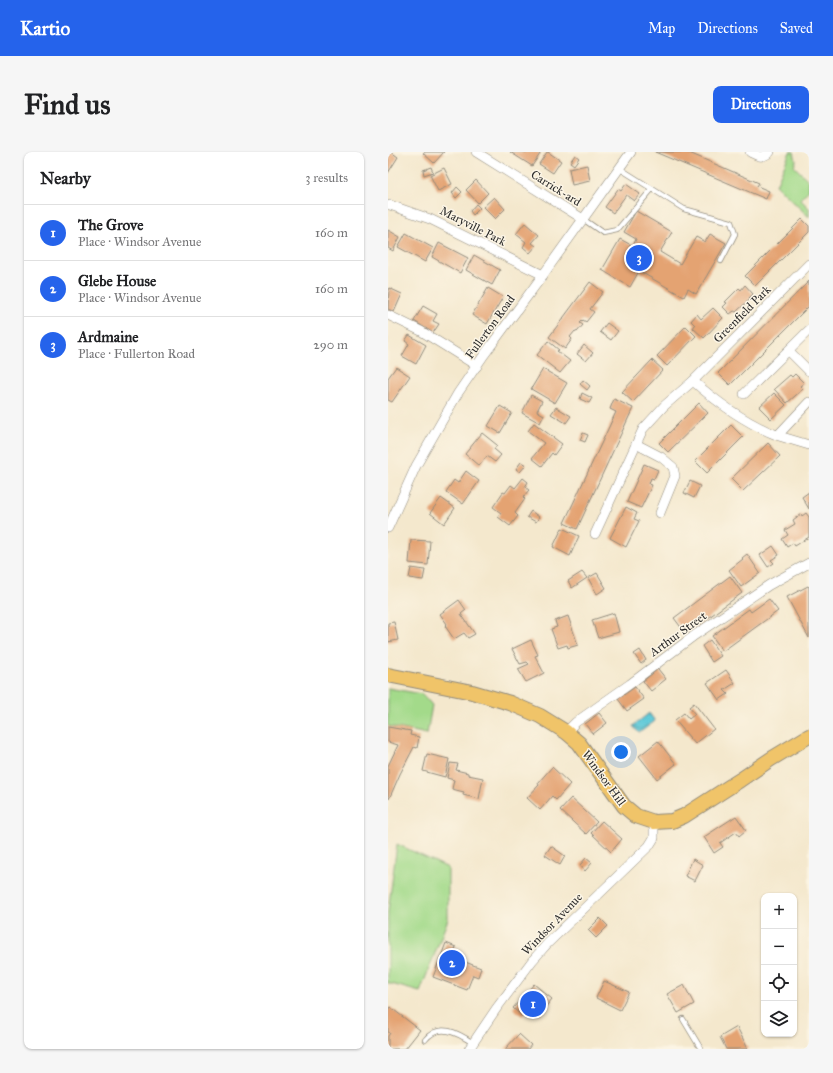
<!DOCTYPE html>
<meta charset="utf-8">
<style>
:root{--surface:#fff;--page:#f6f6f6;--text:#202124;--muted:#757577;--line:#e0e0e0;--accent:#2563eb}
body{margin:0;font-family:"IM FELL Great Primer",serif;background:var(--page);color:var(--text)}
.controls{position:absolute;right:12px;bottom:12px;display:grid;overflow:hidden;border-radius:8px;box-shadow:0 1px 3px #0004}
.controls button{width:36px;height:36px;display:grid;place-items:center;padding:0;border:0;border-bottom:1px solid var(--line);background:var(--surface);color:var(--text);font:20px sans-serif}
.you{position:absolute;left:233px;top:600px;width:14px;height:14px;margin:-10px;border:3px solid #fff;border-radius:50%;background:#1a73e8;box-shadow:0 0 0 6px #1a73e833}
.badge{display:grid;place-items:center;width:26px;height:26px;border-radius:50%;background:var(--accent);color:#fff;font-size:13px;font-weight:700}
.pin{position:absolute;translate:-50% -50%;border:2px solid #fff;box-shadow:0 1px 4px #0006}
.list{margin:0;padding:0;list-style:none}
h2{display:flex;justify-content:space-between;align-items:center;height:52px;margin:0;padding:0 16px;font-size:17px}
h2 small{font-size:13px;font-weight:400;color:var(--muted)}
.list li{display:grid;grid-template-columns:26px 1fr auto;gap:12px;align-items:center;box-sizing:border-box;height:56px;padding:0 16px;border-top:1px solid var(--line)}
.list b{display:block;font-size:15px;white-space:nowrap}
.list p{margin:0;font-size:13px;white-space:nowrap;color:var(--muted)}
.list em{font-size:13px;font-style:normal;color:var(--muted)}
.icon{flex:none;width:22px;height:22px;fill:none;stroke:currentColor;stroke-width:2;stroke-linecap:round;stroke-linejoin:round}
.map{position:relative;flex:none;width:421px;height:897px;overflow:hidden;border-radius:8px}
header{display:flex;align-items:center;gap:24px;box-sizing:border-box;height:56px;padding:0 20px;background:var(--accent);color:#fff}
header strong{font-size:19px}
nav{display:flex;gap:22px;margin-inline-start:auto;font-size:14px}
.intro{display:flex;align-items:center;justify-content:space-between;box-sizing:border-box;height:96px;padding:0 24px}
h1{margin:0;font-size:28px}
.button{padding:10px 18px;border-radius:8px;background:var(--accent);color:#fff;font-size:14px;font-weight:700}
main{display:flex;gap:24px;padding:0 24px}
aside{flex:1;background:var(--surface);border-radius:8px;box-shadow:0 1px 3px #0004}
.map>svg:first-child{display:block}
</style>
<header>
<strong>Kartio</strong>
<nav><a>Map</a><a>Directions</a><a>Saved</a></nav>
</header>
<div class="intro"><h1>Find us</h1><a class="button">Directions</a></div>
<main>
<aside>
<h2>Nearby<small>3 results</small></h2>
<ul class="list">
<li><span class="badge">1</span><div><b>The Grove</b><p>Place · Windsor Avenue</p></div><em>160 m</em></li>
<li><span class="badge">2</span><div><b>Glebe House</b><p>Place · Windsor Avenue</p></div><em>160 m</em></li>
<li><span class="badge">3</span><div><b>Ardmaine</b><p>Place · Fullerton Road</p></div><em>290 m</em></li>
</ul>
</aside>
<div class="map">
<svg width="421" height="897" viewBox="0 0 421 897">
<defs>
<pattern id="water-waves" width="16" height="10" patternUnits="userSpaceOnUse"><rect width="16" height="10" fill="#5ec9d8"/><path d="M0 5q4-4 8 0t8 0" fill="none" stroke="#4ea3af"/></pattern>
</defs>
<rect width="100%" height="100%" fill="#fcf5e5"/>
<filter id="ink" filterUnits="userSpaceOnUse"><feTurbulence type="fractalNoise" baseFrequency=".025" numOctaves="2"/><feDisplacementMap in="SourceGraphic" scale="8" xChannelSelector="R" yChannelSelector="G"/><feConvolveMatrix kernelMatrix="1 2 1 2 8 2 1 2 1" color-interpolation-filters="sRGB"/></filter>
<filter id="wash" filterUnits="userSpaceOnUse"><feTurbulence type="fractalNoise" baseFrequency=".012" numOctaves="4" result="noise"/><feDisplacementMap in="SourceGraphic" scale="16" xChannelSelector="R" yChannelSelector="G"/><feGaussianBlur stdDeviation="0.9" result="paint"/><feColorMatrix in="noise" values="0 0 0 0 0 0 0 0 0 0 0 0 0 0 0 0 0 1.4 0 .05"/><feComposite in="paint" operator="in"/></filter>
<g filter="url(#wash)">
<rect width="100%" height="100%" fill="#f4e8cd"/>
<g fill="#a3da8a" stroke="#67825a">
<path d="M402 0H406L408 9 406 14 421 29V38L412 47 421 56V65L388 33Z"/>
<path d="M0 536 34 542 44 553 39 582 0 574Z"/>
<path d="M9 692 60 716V767L32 840 0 831V760Z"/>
</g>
<path fill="url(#water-waves)" stroke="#447a82" d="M261 561 267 569 251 581 245 574Z"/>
<g id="blocks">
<g fill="#e4a372">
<path d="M0 0H3L10 5 0 21Z"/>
<path d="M37 0H56L46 11 35 1Z"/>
<path d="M122 0H151L152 2 144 14Z"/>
<path d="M159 0H160L173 9 165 21 151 12Z"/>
<path d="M267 0H299L371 31 369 34 381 39 378 47Z"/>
<path d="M187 3 191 6 186 13 182 10Z"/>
<path d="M199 13 202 29 184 33 181 17Z"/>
<path d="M43 15 45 20 36 23 35 18Z"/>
<path d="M56 16 64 32 50 39 42 23Z"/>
<path d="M88 28 100 41 90 51 78 38Z"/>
<path d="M238 32 252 42 246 49 238 43 225 61 217 55 230 37 233 39Z"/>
<path d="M69 35 74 40 68 46 64 41Z"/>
<path d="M106 45 117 57 107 67 95 55Z"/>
<path d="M88 52 92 56 85 63 82 59Z"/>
<path d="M248 59 284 80 272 100 292 112 308 85 317 90 322 82 338 91 308 142 300 137 296 145 251 119 242 135 214 118 232 87 245 94 248 87 236 80Z"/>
<path d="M414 67 421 74V80L367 134 357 124Z"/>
<path d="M137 71 151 83 144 91 148 94 142 101 135 95 138 90 128 82Z"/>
<path d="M0 78 12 85 5 99 0 96Z"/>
<path d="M18 81 45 96 37 110 10 95Z"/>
<path d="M51 91 80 106 72 121 44 105Z"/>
<path d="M86 103 112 118 104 133 78 118Z"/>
<path d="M421 129V154L342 233 330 221Z"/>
<path d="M202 130 215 140 202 157 206 160 198 170 195 168 192 171 195 173 189 180 187 179 182 185 184 187 177 197 161 185Z"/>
<path d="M357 133 365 142 361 146 362 147 348 160 346 159 342 162 335 155 339 151 337 150 351 136 353 138Z"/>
<path d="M1 136 14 142 6 160 0 157Z"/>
<path d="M100 136 115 145 99 172 84 163Z"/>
<path d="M35 154 49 162 45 169 51 172 45 181 26 169Z"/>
<path d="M325 156 335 166 316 186 305 176 307 173 303 169 309 162 313 167Z"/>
<path d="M219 171 230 179 223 188 212 180Z"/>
<path d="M298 174 308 184 279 214 269 204Z"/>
<path d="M21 183 38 193 28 212 14 204 21 192 17 189Z"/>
<path d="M160 189 171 198 169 199 182 209 172 221 149 203Z"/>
<path d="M196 193 205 201 198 209 189 202Z"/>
<path d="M264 208 275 218 245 250 234 240Z"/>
<path d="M8 215 22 224 4 250 0 248V226Z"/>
<path d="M155 217 179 231 167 251 143 237Z"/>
<path d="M407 222 416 231 412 234 415 237 399 251 386 237 402 223 404 225Z"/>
<path d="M195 228 202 234 199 238 192 232Z"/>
<path d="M194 241 204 246 201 251 192 247Z"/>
<path d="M386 241 398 253 383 267 371 255Z"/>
<path d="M143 243 154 249 149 259 156 263 152 271 134 261Z"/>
<path d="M226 247 245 256 189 377 176 371 228 260 222 257Z"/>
<path d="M311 251 320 261 280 300 271 291Z"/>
<path d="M112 254 124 261 112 281 100 274Z"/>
<path d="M168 255 183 264 178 271 163 262Z"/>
<path d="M146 271 174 292 166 303 164 301 154 314 144 306 156 291 140 279Z"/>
<path d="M343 273 355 285 319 321 307 309Z"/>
<path d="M94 281 109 293 106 297 113 303 107 310 99 304 91 314 77 302Z"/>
<path d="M195 281 200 283 197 290 192 288Z"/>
<path d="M380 291 392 304 355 339 343 327Z"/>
<path d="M133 310 138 313 132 320 128 317Z"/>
<path d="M256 312 270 318 266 327 263 326 261 332 264 333 253 356 239 350Z"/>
<path d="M78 319 91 329 75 352 58 340 66 328 70 331Z"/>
<path d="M135 326 140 330 137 335 141 338 135 345 137 347 127 361 130 364 122 374 110 365 113 361 105 355 115 340 117 341 123 333 127 336Z"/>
<path d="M302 329 312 334 306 346 296 341Z"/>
<path d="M421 340V357L414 345Z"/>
<path d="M53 346 67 356 56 372 42 361Z"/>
<path d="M238 355 249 361 246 367 251 369 238 395 222 386Z"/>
<path d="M143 359 151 365 148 370 139 365Z"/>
<path d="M418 361 421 365V385L407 394 405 391 399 395 394 387 400 383 397 378 407 372 405 368 413 362 414 364Z"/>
<path d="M174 376 191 384 182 404 165 395Z"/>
<path d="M23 388 42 389 40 413 21 411Z"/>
<path d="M385 394 391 403 383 408 386 411 380 415 372 403Z"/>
<path d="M359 402 372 421 353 435 341 418 355 407 354 406Z"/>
<path d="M23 416 37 418 35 428 21 426Z"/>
<path d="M194 420 199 426 184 436 180 429Z"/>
<path d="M209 421 218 436 209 442 200 426Z"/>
<path d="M342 424 354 441 298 482 286 466Z"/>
<path d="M420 434 421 435V486L399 445Z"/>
<path d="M381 447 390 459 335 499 324 484 361 457 363 460Z"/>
<path d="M71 448 78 458 73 462 87 482 80 486 76 481 66 487 57 474 59 472 52 462Z"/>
<path d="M226 461 231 480 210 486 204 468Z"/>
<path d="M180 464 190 493 180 496 179 493 170 496 163 477 169 475 167 469Z"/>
<path d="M6 470 10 488 0 490V471Z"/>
<path d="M143 488 150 503 147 504 156 521 138 530 130 517 141 512 139 510 132 512 124 497Z"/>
<path d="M322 488 333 504 324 510 314 494Z"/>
<path d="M252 498 258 508 253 512 246 502Z"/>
<path d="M270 517 278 527 263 539 255 529Z"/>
<path d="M338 518 347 531 336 538 340 542 331 548 319 531Z"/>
<path d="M247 535 256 547 239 559 230 547Z"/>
<path d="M306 551 326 577 307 592 287 568 296 561 301 567 307 562 301 555Z"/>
<path d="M211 561 219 571 205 582 197 572Z"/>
<path d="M0 575 23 579 22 583 31 585 29 596 26 595 12 622 1 647 0 646V614L10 593 0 590Z"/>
<path d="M270 589 288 612 269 627 251 604Z"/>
<path d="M39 602 61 607 57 625 35 619Z"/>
<path d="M62 611 70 612 68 618 80 621V623L95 626 91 647 75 643 76 640 64 637 66 628 59 626Z"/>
<path d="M164 615 182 632 168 648 164 644 152 658 139 646 151 633 150 631Z"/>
<path d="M183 646 209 670 198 682 172 658Z"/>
<path d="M348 664 358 678 351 684 348 680 332 691 335 695 326 701 316 685Z"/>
<path d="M214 669 234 687 223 700 203 681Z"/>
<path d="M163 694 177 704 172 713 157 703Z"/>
<path d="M198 706 204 711 197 719 192 713Z"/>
<path d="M305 707 315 713 307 729 297 724Z"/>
<path d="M212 766 220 774 208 786 200 778Z"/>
<path d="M58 791 68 795 64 805 93 816 90 825 85 823 79 838 45 825Z"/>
<path d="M216 829 241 840 232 858 208 846Z"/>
<path d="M146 832 164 847 152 862 145 857 143 859 140 856 134 864 125 856Z"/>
<path d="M296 833 306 852 290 861 279 842Z"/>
<path d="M2 855 32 878 17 897H0V884L2 881 0 880V858Z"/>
<path d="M349 875 360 897H338L332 885Z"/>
<path d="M131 882 143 893 140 897H117Z"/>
</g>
</g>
</g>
<g filter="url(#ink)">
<use href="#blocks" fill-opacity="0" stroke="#908a7c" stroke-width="1"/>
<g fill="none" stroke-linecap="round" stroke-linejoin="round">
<g stroke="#908a7c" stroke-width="6">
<g id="service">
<path d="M231 16 296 57 343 70 347 82 333 109"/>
<path d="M195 67 215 81 229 78 264 37"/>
<path d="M295 867 313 897"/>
<path d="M37 888C51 870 70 881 85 891"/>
</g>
</g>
<g stroke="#908a7c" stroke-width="10">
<g id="minor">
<path d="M88 0 195 67"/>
<path d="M362 0C370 4 374 7 382 0"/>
<path d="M2 53 42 67 155 123"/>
<path d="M0 163 33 179 89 214"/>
<path d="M401 199 421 219"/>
<path d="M305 229C330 251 359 272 391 284 401 287 411 290 421 293"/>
<path d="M356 242 421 178"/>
<path d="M390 283 421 250"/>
<path d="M248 292 273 305 285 315 287 324 272 361"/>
<path d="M0 376 28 314 70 241 96 203 155 123 243 0"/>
<path d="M207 382 255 277 276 254 305 229 421 112"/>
<path d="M178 580 188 570 242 532 307 483 381 433 421 411"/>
<path d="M81 897 108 857 144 809 159 792 261 694 266 686V670"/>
</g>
</g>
<g stroke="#908a7c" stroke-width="16">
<path id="primary" d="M0 523 84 540 122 551 152 564 178 580 191 591 236 654 248 664 266 670 284 669 296 664 352 628 383 607 421 584"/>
</g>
<use href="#service" stroke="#fff" stroke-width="4.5"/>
<use href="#minor" stroke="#fff" stroke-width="9"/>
<use href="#primary" stroke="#f0c469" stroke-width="14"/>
</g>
</g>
<g text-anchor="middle" stroke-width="3" stroke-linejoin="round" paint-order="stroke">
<g font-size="12" fill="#2b2b2b" stroke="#fcf5e5">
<text transform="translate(168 36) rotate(32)" y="4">Carrick-ard</text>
<text transform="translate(85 74) rotate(27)" y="4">Maryville Park</text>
<text transform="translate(354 162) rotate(-45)" y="4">Greenfield Park</text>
<text transform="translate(102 175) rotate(-54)" y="4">Fullerton Road</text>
<text transform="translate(290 482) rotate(-36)" y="4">Arthur Street</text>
<text transform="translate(216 626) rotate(54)" y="4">Windsor Hill</text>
<text transform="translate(164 772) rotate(-46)" y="4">Windsor Avenue</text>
</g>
</g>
</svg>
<div class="controls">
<button>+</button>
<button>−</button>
<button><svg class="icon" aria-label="locate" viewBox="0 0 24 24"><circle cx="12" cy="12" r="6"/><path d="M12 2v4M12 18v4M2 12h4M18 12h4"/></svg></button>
<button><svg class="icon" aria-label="layers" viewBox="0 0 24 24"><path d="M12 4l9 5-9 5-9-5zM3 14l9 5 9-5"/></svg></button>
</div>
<div class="you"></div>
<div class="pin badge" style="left:145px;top:852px">1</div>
<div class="pin badge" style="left:64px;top:811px">2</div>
<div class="pin badge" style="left:251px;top:106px">3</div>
</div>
</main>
